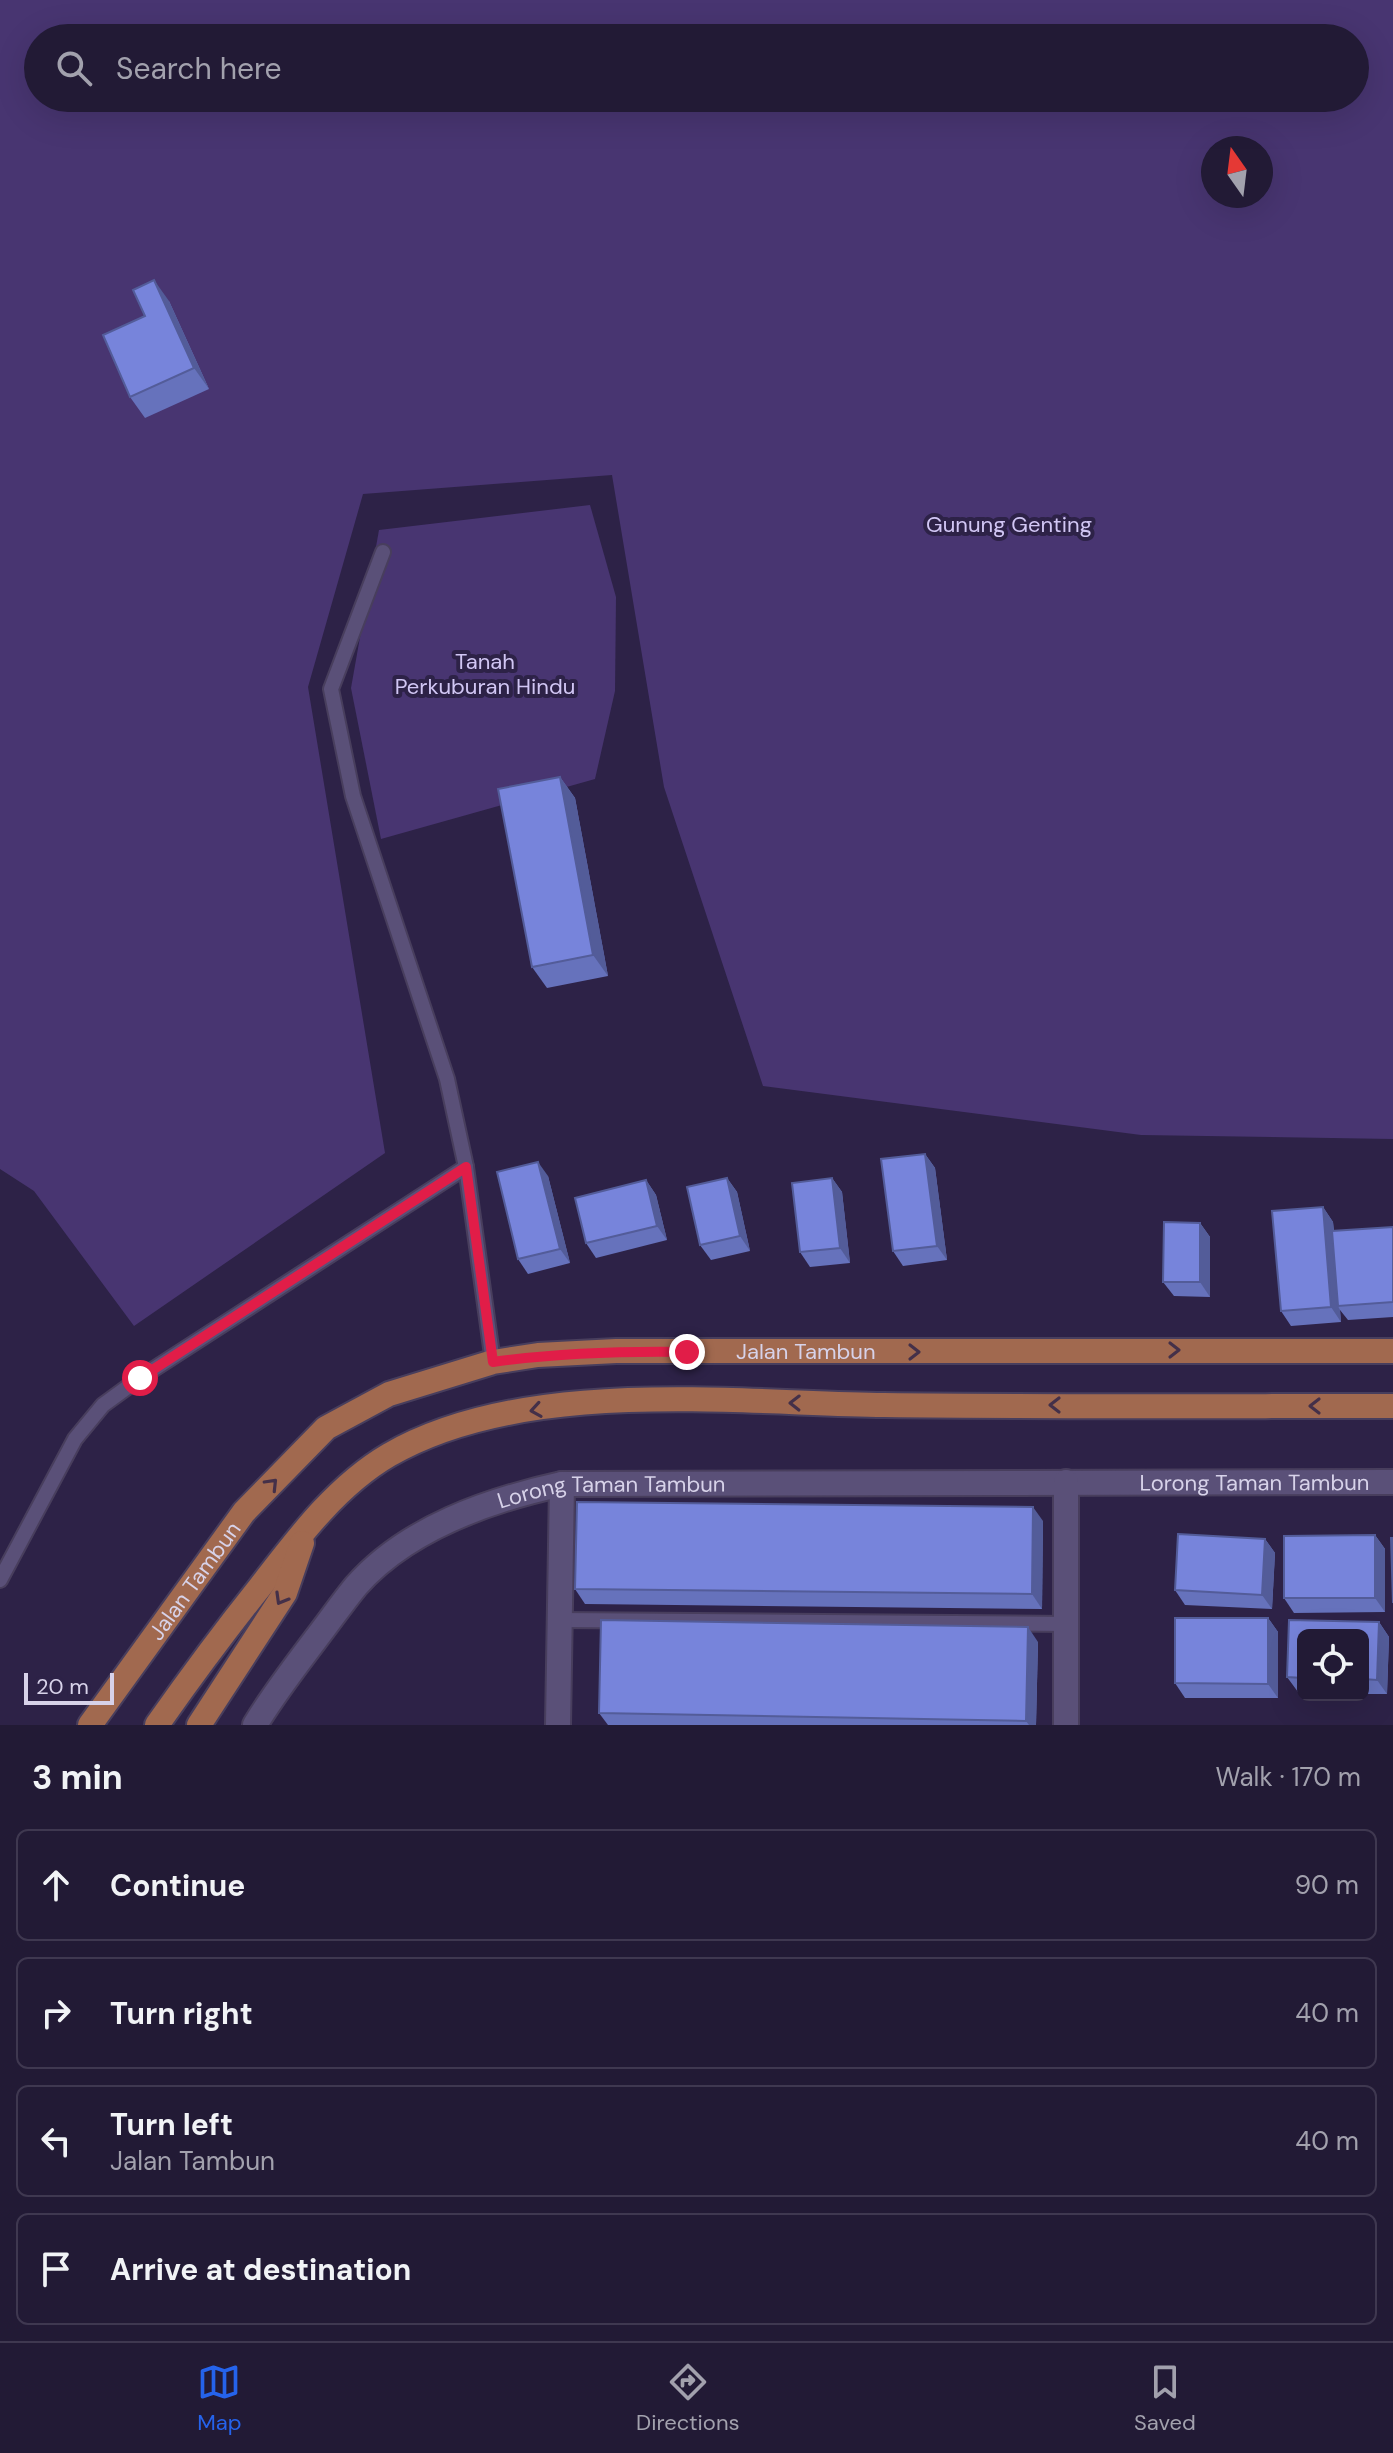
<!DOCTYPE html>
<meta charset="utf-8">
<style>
:root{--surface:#221a35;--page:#2a233d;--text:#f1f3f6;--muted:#a2a1ad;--line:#3f3850;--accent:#2563eb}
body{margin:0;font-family:"DM Sans",sans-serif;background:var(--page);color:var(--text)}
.controls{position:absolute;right:24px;bottom:24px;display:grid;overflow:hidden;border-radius:12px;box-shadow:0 8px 32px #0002}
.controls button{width:72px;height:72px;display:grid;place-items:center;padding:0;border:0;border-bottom:2px solid var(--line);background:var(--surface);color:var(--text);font:40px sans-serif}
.compass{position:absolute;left:1201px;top:136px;width:72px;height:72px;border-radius:50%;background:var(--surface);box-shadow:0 8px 32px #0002;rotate:346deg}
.scale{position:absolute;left:24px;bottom:20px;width:90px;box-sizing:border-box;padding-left:8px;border:4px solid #d7d2e9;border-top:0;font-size:22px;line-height:28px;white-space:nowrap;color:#d7d2e9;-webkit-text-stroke:6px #2d2247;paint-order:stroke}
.stop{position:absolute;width:24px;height:24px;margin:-18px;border:6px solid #e11d48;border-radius:50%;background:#fff}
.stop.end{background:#e11d48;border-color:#fff;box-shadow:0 2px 8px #0008}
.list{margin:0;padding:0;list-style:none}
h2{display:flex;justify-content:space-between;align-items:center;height:104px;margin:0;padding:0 32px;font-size:34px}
h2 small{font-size:26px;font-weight:400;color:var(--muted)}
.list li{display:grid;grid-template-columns:52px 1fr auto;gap:24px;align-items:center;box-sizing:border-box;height:112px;margin:0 16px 16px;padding:0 16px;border:2px solid var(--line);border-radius:12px}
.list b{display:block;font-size:30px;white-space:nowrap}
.list p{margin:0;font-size:26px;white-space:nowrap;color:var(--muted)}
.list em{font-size:26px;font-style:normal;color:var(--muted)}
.icon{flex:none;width:44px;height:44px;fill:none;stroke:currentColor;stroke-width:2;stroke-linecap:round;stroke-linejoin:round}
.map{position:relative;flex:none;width:1393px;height:1725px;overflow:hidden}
.search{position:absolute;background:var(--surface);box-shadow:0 8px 32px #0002;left:24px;right:24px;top:24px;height:88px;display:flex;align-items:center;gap:20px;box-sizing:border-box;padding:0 28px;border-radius:44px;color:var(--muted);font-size:30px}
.sheet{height:616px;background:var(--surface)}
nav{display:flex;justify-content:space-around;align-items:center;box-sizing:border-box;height:112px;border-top:2px solid var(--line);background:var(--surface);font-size:22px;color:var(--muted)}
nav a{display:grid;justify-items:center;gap:4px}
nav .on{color:var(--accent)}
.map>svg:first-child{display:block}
</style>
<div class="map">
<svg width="1393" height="1725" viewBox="0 0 1393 1725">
<rect width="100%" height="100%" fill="#2d2247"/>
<g fill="#483571" fill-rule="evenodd">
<path d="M0 0H1393V1139L1141 1135 763 1086 664 787 612 475 363 494 308 687 385 1153 134 1326 34 1191 0 1169ZM38 38H1355V98H38ZM1213 148H1261V196H1213Z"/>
<path d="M590 505 616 597 615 691 595 779 381 839 351 688 379 530Z"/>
</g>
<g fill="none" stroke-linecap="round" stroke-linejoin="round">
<g stroke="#483e5d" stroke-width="18">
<g id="lane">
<path d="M383 552 331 689 353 796 447 1079 466 1167 493 1362"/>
<path d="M0 1580 75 1439 103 1405 140 1378 466 1167"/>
<path d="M558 1620 1067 1624"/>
</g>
</g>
<g stroke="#483e5d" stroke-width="28">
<g id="street">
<path id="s1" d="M255 1725C273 1695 294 1668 315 1640 329 1622 342 1603 356 1586 407 1528 489 1500 562 1484L1393 1482"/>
<path d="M558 1725 562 1484"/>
<path d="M1066 1725V1482"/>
</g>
</g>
<g stroke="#483e5d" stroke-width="28">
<g id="primary">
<path id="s2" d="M90 1725 244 1512 326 1428 389 1394 493 1362 538 1355 616 1351H1393"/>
<path d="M157 1725C190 1678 224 1632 260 1587 297 1539 336 1486 389 1455 524 1377 733 1403 884 1405 1053 1407 1223 1406 1393 1406"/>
<path d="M199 1725 285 1593 302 1543"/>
</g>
</g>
<use href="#lane" stroke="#5a5078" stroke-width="14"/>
<use href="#street" stroke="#5a5078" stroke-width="24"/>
<use href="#primary" stroke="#a1694f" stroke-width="24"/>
</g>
<g fill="#6672bc">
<path d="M169 301 209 389 145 418 130 397 145 316Z"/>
<path d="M560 777 575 798 608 976 547 988 532 967Z"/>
<path d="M925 1154 935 1168 947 1260 903 1266 893 1251Z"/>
<path d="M548 1176 570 1263 528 1274 518 1259Z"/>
<path d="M727 1178 737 1192 750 1251 711 1260 700 1245Z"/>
<path d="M832 1178 842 1192 850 1263 810 1267 800 1252Z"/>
<path d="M646 1180 656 1195 667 1240 596 1258 586 1243Z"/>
<path d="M1323 1207 1333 1222 1334 1231 1393 1227V1317L1348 1320 1340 1310 1341 1322 1291 1326 1281 1311Z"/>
<path d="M1200 1223 1210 1237V1297L1174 1296 1163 1282Z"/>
<path d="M1043 1521 1042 1609 585 1604 575 1589Z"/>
<path d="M1375 1535 1385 1549V1612L1294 1613 1284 1598Z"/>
<path d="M1265 1539 1275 1553 1272 1609 1185 1605 1175 1590Z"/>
<path d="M1268 1618 1278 1632V1698H1185L1175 1683Z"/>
<path d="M1289 1620 1379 1622 1389 1637 1387 1694H1363V1635H1303V1692H1298L1287 1677Z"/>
<path d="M1038 1642 1036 1725H608L599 1713Z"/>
</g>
<g fill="#535c99">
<path d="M154 280 169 301 209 389 194 368Z"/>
<path d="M560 777 575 798 608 976 593 955Z"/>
<path d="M925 1154 935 1168 947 1260 937 1246Z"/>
<path d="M538 1162 548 1176 570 1263 560 1249Z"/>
<path d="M727 1178 737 1192 750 1251 740 1236Z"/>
<path d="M832 1178 842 1192 850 1263 840 1248Z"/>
<path d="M646 1180 656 1195 667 1240 657 1226Z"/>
<path d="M1323 1207 1333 1222 1340 1305 1338 1306 1340 1310 1341 1322 1331 1307Z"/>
<path d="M1200 1223 1210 1237V1297L1200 1282Z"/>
<path d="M1033 1507 1043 1521 1042 1609 1032 1594Z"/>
<path d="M1375 1535 1385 1549V1612L1375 1598Z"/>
<path d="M1265 1539 1275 1553 1272 1609 1262 1595Z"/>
<path d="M1268 1618 1278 1632V1698L1268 1684Z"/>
<path d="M1379 1622 1389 1637 1387 1694 1377 1680Z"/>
<path d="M1028 1627 1038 1642 1036 1725H1029L1026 1721Z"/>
</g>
<g fill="#7784db" stroke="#535c99" stroke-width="2">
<path d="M154 280 194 368 130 397 103 335 145 316 133 290Z"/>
<path d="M560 777 593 955 532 967 498 789Z"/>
<path d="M925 1154 937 1246 893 1251 881 1159Z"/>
<path d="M538 1162 560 1249 518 1259 497 1172Z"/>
<path d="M727 1178 740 1236 700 1245 687 1187Z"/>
<path d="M832 1178 840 1248 800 1252 792 1183Z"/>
<path d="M646 1180 657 1226 586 1243 575 1198Z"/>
<path d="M1323 1207 1331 1307 1281 1311 1272 1211Z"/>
<path d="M1164 1222 1200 1223V1282H1163Z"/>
<path d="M1393 1227V1302L1338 1306 1332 1231Z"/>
<path d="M577 1502 1033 1507 1032 1594 575 1589Z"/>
<path d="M1178 1534 1265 1539 1262 1595 1175 1590Z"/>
<path d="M1375 1535V1598H1284V1536Z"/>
<path d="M1391 1538H1393V1603Z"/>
<path d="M1175 1618H1268V1684L1175 1683Z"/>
<path d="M601 1620 1028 1627 1026 1721 599 1713Z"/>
<path d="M1289 1620 1379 1622 1377 1680 1363 1679V1635H1303V1678L1287 1677Z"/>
</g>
<defs><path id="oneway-chevron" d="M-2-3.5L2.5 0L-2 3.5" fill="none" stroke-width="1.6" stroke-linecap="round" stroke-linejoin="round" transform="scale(2)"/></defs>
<g stroke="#443049">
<use href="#oneway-chevron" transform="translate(1174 1350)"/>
<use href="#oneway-chevron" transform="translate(914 1352)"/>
<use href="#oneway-chevron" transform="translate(795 1403) rotate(-179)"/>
<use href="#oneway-chevron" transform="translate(1055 1405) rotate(-180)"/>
<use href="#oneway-chevron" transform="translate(1315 1406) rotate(-180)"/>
<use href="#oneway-chevron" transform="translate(536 1410) rotate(171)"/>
<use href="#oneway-chevron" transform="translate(272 1484) rotate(-46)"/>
<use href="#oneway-chevron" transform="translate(281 1599) rotate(120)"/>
</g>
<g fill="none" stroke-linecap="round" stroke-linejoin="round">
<path stroke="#e11d48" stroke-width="10" d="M140 1378 466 1167 493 1362C558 1353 622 1351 687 1352"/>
</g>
<g text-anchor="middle" stroke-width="8" stroke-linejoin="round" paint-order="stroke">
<g font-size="22" fill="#d1c6f4" stroke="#2d2247">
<text x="1009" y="532">Gunung Genting</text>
<text x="485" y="669">Tanah<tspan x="485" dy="25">Perkuburan Hindu</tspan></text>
</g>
<g font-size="22" fill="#d7d2e9" stroke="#2d2247">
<text dy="8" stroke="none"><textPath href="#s2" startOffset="874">Jalan Tambun</textPath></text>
<text dy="8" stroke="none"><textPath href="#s1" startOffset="1098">Lorong Taman Tambun</textPath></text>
<text dy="8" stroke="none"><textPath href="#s1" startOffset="454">Lorong Taman Tambun</textPath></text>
<text dy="8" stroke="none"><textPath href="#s2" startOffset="178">Jalan Tambun</textPath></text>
</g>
</g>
</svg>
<div class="controls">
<button><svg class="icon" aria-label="locate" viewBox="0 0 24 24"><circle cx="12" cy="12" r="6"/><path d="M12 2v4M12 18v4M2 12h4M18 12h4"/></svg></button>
</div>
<svg class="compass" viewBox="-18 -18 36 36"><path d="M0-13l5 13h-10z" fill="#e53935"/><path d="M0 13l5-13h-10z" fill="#a2a1ad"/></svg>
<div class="scale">20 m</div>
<div class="stop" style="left:140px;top:1378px"></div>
<div class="stop end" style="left:687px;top:1352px"></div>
<div class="search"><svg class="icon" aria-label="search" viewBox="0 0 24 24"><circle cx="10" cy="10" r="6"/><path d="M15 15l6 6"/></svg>Search here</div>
</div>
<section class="sheet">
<h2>3 min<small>Walk · 170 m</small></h2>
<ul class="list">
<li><svg class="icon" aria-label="ahead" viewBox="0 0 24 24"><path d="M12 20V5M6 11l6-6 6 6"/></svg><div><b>Continue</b></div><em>90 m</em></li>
<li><svg class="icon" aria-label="right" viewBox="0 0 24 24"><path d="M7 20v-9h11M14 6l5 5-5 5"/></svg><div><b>Turn right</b></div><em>40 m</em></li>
<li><svg class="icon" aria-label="left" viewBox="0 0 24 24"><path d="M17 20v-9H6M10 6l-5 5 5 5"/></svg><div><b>Turn left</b><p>Jalan Tambun</p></div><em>40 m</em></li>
<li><svg class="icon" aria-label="arrive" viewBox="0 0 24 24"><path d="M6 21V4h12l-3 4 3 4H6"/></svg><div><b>Arrive at destination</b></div></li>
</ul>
</section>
<nav>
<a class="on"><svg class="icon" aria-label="map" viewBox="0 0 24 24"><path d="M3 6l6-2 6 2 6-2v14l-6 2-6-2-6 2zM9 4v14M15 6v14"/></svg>Map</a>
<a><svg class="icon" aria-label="directions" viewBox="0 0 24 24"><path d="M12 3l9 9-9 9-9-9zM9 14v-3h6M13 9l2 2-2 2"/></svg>Directions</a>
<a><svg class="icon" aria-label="saved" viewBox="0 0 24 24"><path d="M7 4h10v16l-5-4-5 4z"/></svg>Saved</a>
</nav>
